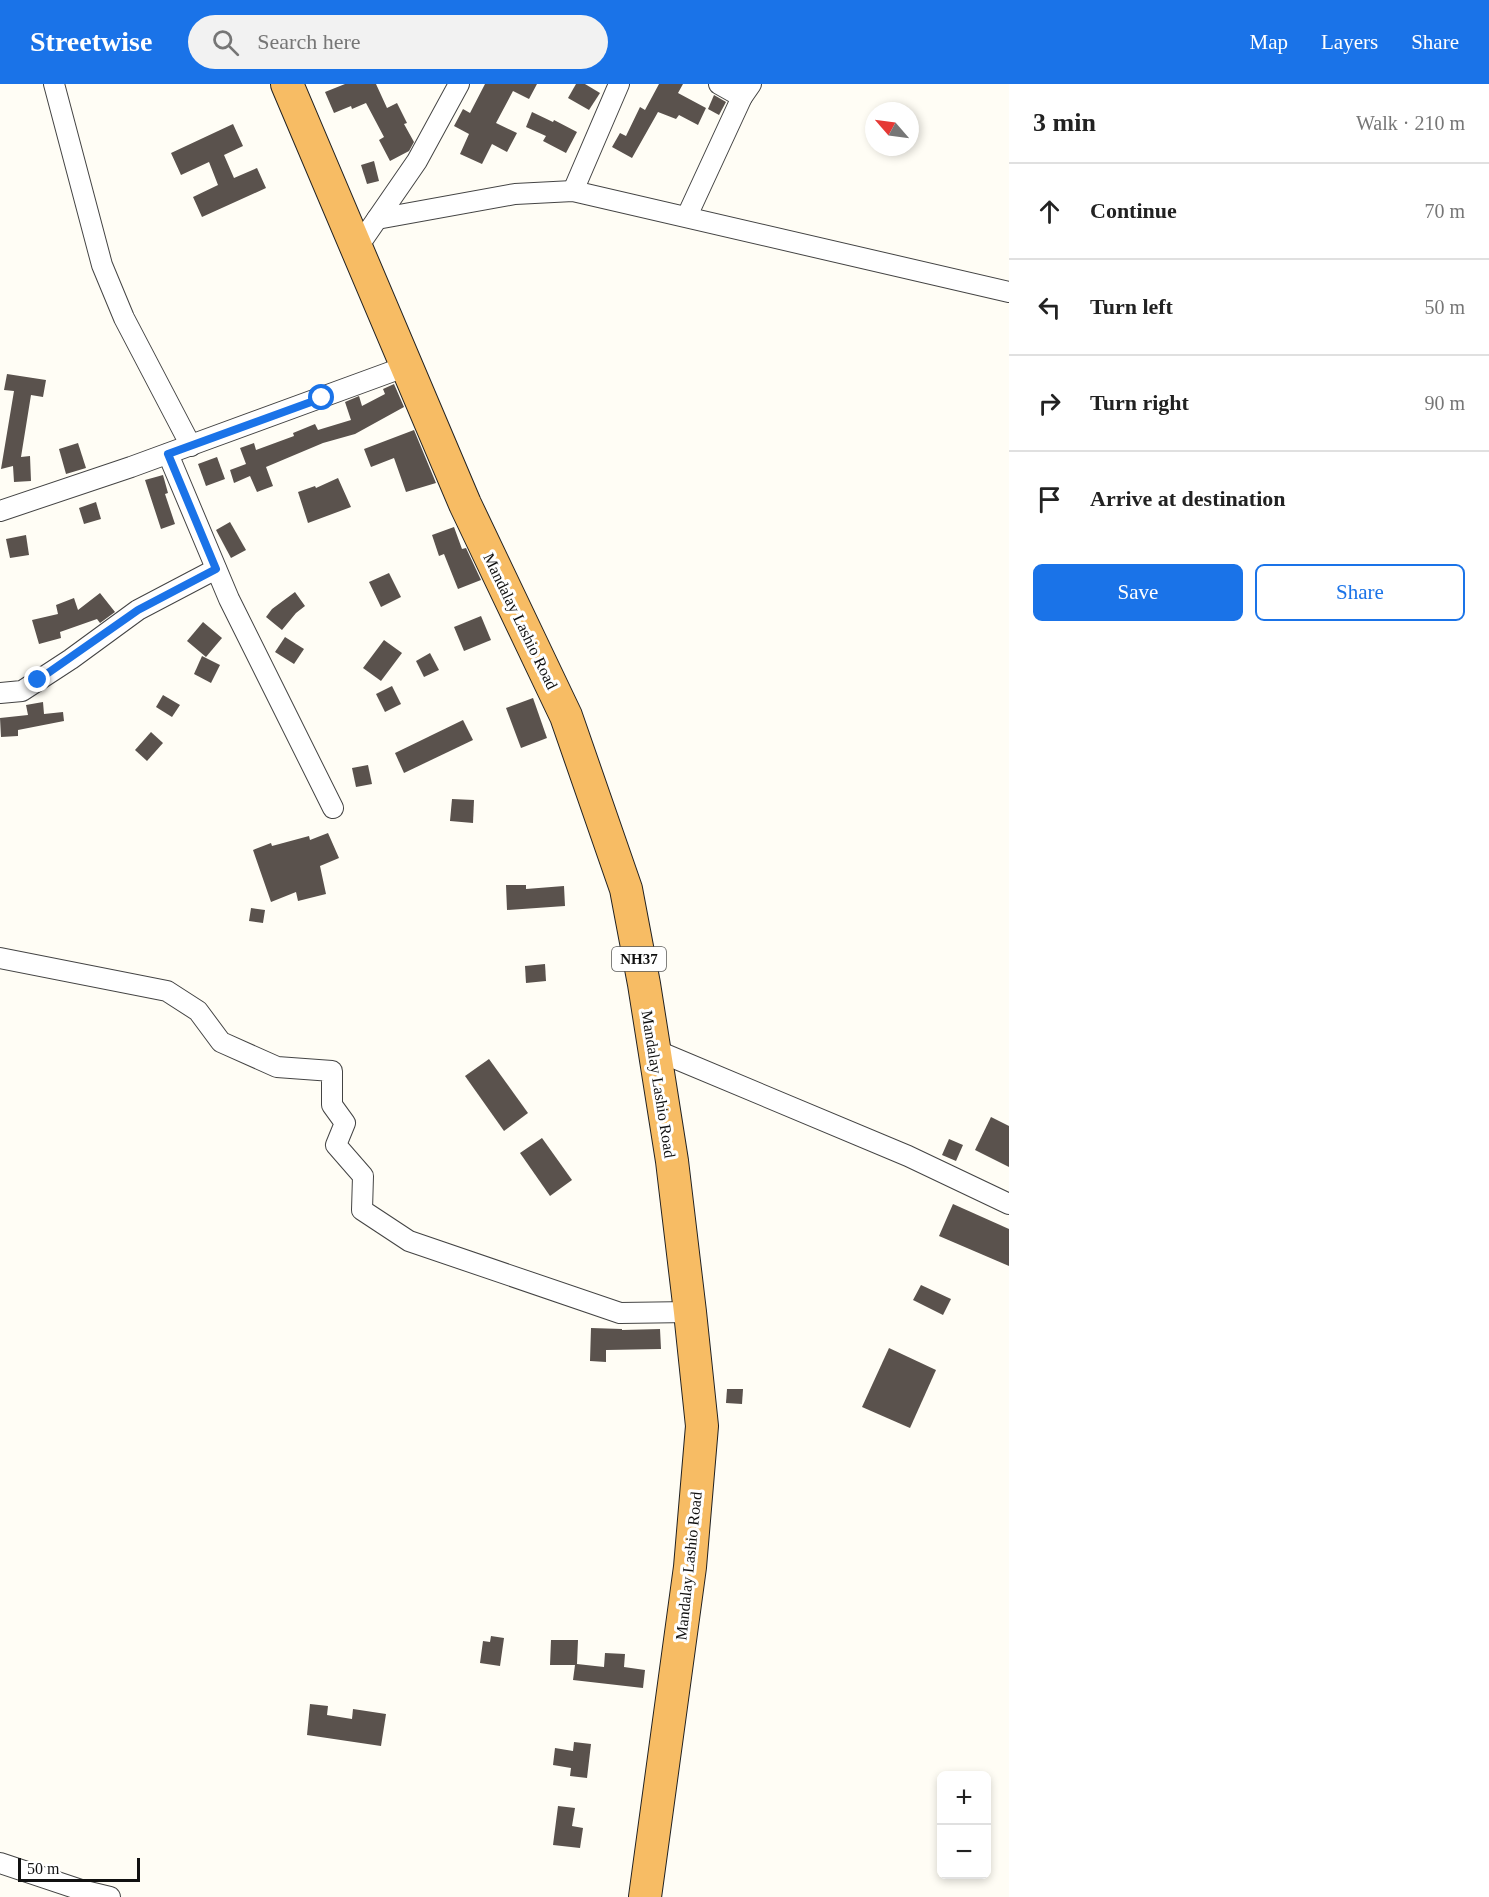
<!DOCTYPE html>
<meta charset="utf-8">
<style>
:root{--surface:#fff;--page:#f2f2f2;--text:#222;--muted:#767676;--line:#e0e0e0;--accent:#1a73e8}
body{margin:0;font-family:Georgia,serif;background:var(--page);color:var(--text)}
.controls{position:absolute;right:18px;bottom:18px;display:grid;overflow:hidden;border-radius:9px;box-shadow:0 3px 9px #0003}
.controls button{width:54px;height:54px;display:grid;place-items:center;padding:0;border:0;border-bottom:2px solid var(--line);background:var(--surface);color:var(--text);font:30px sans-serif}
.compass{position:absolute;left:865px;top:18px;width:54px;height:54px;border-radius:50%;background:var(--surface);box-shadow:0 3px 9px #0003;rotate:298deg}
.scale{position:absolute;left:18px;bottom:15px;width:122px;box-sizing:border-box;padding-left:6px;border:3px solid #111;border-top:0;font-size:16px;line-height:21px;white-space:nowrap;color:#111;-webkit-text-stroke:4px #fff;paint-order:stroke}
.stop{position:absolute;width:18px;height:18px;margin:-14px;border:4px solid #1a73e8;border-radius:50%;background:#fff}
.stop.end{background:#1a73e8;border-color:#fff;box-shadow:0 2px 6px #0008}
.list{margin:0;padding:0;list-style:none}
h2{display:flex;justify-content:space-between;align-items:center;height:78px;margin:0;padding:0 24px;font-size:26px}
h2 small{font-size:20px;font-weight:400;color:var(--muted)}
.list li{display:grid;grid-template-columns:39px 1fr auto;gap:18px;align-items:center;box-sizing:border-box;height:96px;padding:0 24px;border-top:2px solid var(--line)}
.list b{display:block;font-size:22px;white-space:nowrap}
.list em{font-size:20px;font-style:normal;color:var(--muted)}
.actions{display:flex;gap:12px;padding:18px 24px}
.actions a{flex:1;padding:14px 0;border:2px solid var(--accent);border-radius:9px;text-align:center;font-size:21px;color:var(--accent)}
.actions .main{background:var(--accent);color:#fff}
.icon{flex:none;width:33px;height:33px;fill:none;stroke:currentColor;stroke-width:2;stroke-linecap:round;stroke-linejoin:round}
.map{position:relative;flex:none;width:1009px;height:1813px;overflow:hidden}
header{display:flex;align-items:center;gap:36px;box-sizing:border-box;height:84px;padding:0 30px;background:var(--accent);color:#fff}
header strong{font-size:28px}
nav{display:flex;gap:33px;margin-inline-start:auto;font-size:21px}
.search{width:420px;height:54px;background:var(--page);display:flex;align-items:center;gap:15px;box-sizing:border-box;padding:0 21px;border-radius:33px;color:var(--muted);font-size:22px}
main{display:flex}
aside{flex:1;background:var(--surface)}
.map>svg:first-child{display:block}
</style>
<header>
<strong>Streetwise</strong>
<div class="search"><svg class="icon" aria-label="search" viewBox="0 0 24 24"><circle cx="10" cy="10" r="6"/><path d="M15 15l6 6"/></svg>Search here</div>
<nav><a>Map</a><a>Layers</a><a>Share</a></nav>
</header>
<main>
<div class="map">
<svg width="1009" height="1813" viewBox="0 0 1009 1813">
<rect width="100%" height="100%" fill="#fffdf5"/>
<g fill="#5a524d">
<path d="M345 0H376L387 24 397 19 407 39 404 40 414 58 409 67 390 77 379 56 384 53 366 19 352 25 351 22 334 29 325 8Z"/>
<path d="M485 0H537L529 15 513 7 496 39 517 49 507 68 492 60 482 80 460 70 469 50 454 42 463 25 470 29Z"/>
<path d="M576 0H585L600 9 589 26 568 14Z"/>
<path d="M659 0H683L678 9 706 24 698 41 679 31 676 35 658 28 632 74 612 63 620 49 626 52 640 23 645 26Z"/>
<path d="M714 11 726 18 719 31 708 25Z"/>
<path d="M532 28 553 38 554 36 577 48 566 69 543 57 546 52 526 43Z"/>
<path d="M233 40 243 62 224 71 234 94 257 84 266 104 202 133 193 113 218 101 209 78 181 91 171 69Z"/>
<path d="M374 77 379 97 367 100 361 81Z"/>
<path d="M7 290 46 296 43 313 31 311 21 373 30 372 31 397 14 398 13 382 1 385 14 307 4 306Z"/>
<path d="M394 300 404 323 355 350 323 359 266 383 273 402 257 408 250 392 234 399 230 386 246 380 240 364 254 359 256 366 294 352 293 349 315 340 318 346 351 336 345 318 359 312 362 322 385 310 383 305Z"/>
<path d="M414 346 436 399 406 408 394 374 371 383 364 365Z"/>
<path d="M78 359 86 384 66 390 59 365Z"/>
<path d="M217 373 225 395 206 402 198 380Z"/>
<path d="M163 391 168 409 165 410 175 440 161 445 145 396Z"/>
<path d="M338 394 351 423 308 439 298 408 315 402 316 404Z"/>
<path d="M96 418 101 435 84 440 79 424Z"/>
<path d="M230 438 246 466 231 474 216 446Z"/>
<path d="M454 443 462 465 466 464 481 496 458 505 444 470 439 472 432 451Z"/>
<path d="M26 451 29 471 10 474 6 455Z"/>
<path d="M389 489 401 513 381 523 369 498Z"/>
<path d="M295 508 305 522 296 529 282 546 266 533 272 525Z"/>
<path d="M100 509 115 528 100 539 97 535 60 548 61 554 39 560 32 536 58 530 56 521 74 514 78 526Z"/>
<path d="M481 532 491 556 464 567 454 543Z"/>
<path d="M203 538 222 554 206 573 187 557Z"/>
<path d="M285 553 304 565 294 580 275 568Z"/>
<path d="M384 556 402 569 381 597 363 584Z"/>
<path d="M430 569 439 586 424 593 416 577Z"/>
<path d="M202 572 220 581 211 599 194 590Z"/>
<path d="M392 602 401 620 385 628 376 610Z"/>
<path d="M163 611 180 621 172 633 156 623Z"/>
<path d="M533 614 547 654 521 664 506 624Z"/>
<path d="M43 618 44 630 63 628 64 637 18 646V652L1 653 0 634 28 631 26 621Z"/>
<path d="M463 636 473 656 404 689 395 669Z"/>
<path d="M151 648 163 659 147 677 135 666Z"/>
<path d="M368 681 372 700 356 703 352 684Z"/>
<path d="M452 715 474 716 473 739 450 737Z"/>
<path d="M328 749 339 774 320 782 326 810 298 817 296 808 271 818 253 766 271 759 272 762 309 752 310 756Z"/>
<path d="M506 801H526V805L564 802 565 822 507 826Z"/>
<path d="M251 824 265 826 263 839 249 837Z"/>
<path d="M545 880 546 897 526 899 525 882Z"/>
<path d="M489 975 528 1029 504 1047 465 992Z"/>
<path d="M991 1033 1009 1042V1083L975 1066Z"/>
<path d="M542 1054 572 1096 550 1112 520 1069Z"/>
<path d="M949 1055 963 1061 956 1077 942 1071Z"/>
<path d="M953 1120 1009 1145V1182L939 1152Z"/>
<path d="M921 1201 951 1215 943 1231 913 1216Z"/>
<path d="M591 1244 622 1245V1246L660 1245 661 1265 606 1266V1278L590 1277Z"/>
<path d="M889 1264 936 1286 910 1344 862 1323Z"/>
<path d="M727 1305H743L742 1320 726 1319Z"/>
<path d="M491 1552 504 1554 500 1582 480 1579 483 1557 490 1558Z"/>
<path d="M551 1556H578L577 1580 604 1583 605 1569 625 1570 624 1583 645 1586 643 1604 573 1596 575 1581H550Z"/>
<path d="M310 1620 328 1622 327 1631 352 1635 353 1625 386 1630 381 1662 307 1651Z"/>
<path d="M574 1658 591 1660 587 1694 570 1692 571 1684 553 1681 555 1664 573 1667Z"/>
<path d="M558 1722 575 1724 572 1742 583 1744 580 1764 553 1761Z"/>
</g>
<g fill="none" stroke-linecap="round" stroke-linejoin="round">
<g stroke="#444" stroke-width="22">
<g id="minor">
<path d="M54 0 102 181 124 234 191 362"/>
<path d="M719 0 742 13"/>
<path d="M573 107 619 0"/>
<path d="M687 132 742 13 751 0"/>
<path d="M377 135 515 110 573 107 1009 208"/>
<path d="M357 164 417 77 459 0"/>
<path d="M168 370 229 515 333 724"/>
<path d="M0 427 131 383 407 282"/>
<path d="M0 609 22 607 71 575 138 526 216 485"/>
<path d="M0 874 167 907 198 927 221 958 277 983 332 987V1021L345 1039 336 1061 363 1092 362 1126 409 1157 620 1229 690 1228"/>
<path d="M655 966 908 1072 1009 1120"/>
<path d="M0 1779 81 1806 110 1813"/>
</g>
</g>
<g stroke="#222" stroke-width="34">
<path id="trunk" d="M287 0 465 420 566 632 626 805 644 900 672 1077 690 1228 702 1342 690 1483 645 1813"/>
</g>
<use href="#minor" stroke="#fff" stroke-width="20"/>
<use href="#trunk" stroke="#f7bc64" stroke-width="32"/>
</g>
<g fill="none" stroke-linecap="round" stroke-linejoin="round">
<path stroke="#1a73e8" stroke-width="8" d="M38 596 138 526 216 485 168 370 322 314"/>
</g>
<g text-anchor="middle" stroke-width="6" stroke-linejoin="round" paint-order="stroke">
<rect fill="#fff" stroke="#585858" stroke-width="1.5" x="612" y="863" width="54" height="24" rx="4.5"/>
<g font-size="15" font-weight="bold" fill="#111">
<text x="639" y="880">NH37</text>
</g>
<g font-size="16" fill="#111" stroke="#fff">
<text transform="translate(521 537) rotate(64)" y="6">Mandalay Lashio Road</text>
<text transform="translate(659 1000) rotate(81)" y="6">Mandalay Lashio Road</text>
<text transform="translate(688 1482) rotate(-84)" y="6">Mandalay Lashio Road</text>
</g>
</g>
</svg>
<div class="controls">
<button>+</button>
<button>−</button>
</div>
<svg class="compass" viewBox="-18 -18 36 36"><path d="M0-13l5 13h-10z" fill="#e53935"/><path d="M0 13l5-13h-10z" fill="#767676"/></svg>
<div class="scale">50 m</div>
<div class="stop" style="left:322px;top:314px"></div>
<div class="stop end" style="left:38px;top:596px"></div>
</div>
<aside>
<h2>3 min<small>Walk · 210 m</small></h2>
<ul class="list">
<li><svg class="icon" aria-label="ahead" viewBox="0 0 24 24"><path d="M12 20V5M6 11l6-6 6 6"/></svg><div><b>Continue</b></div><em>70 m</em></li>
<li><svg class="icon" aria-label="left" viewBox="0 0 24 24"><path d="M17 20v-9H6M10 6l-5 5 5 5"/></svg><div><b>Turn left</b></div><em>50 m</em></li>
<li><svg class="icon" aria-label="right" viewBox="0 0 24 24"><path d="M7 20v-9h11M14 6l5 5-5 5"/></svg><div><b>Turn right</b></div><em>90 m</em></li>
<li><svg class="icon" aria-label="arrive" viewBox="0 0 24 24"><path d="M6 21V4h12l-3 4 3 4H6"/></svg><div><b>Arrive at destination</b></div></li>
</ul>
<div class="actions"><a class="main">Save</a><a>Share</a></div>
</aside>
</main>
